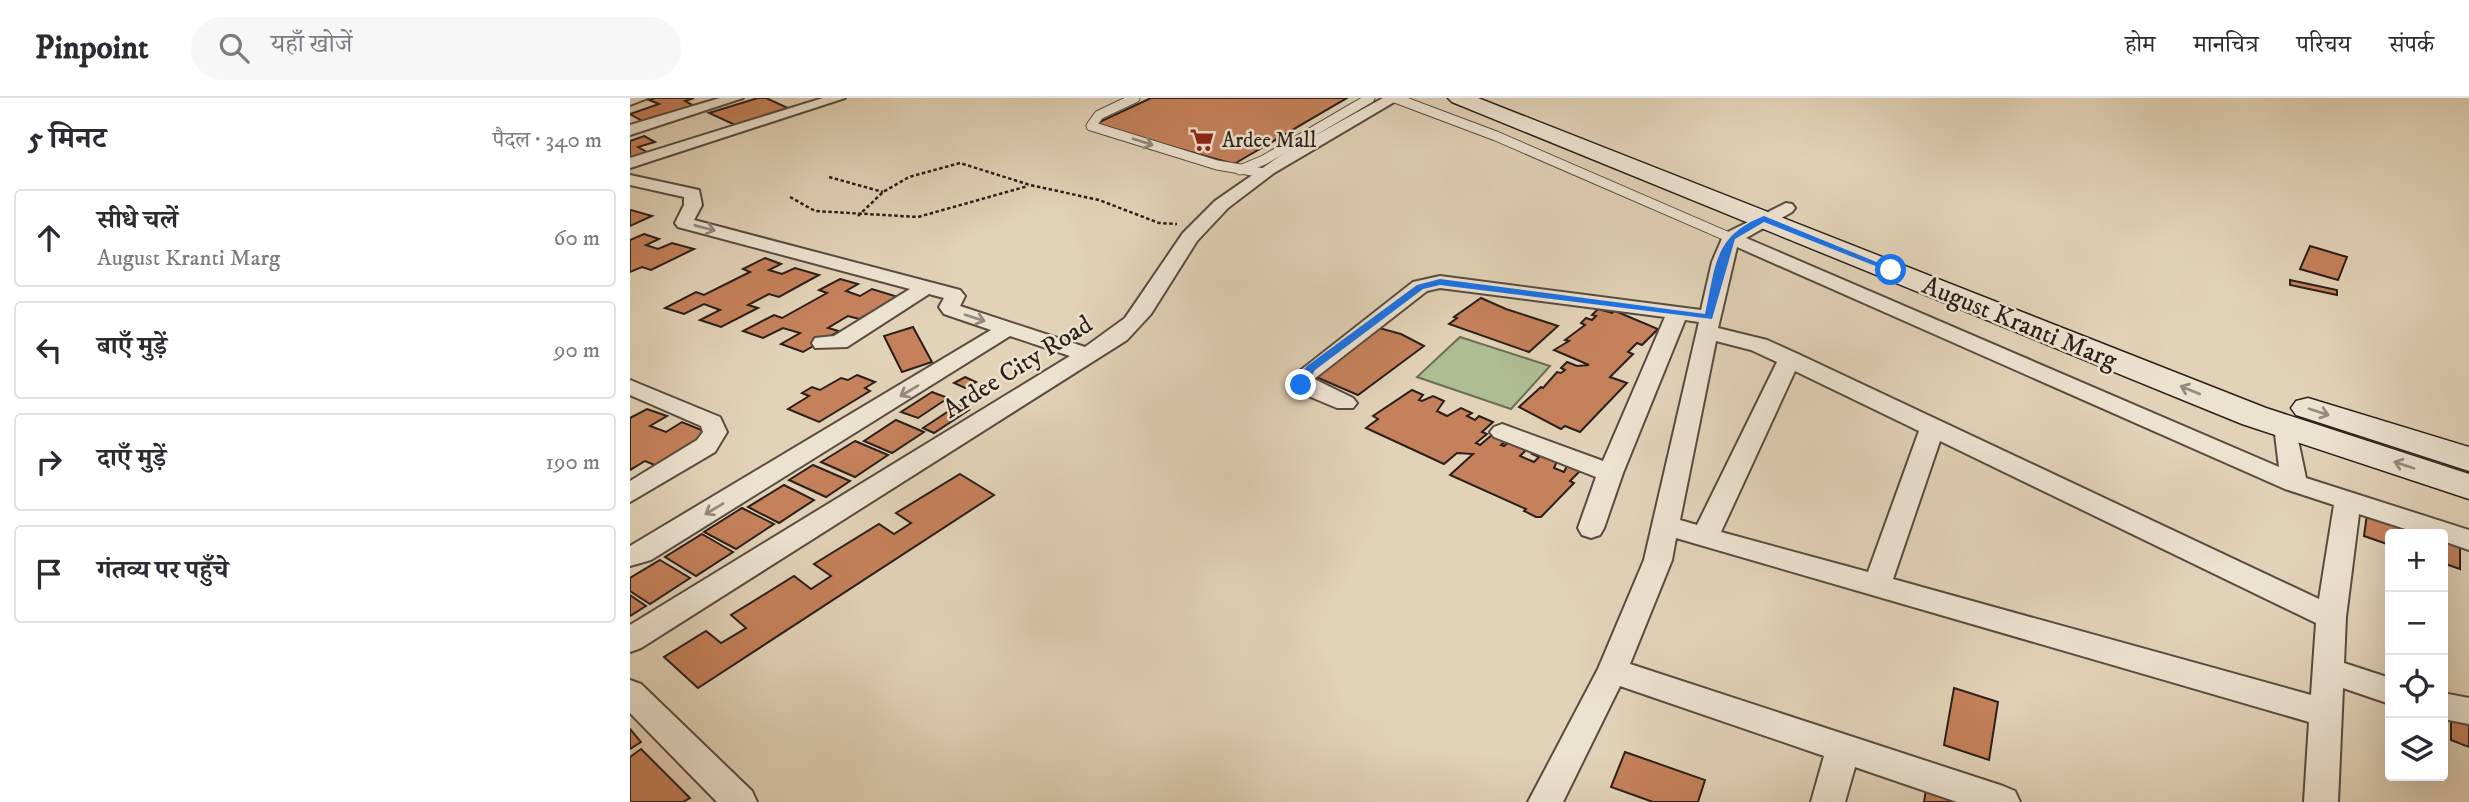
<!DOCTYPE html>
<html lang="hi">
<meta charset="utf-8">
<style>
:root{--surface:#fff;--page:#f7f7f7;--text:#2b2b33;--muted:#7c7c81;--line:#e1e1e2}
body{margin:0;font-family:"IM FELL DW Pica","Noto Serif Devanagari",serif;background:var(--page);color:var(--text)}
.controls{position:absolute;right:21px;bottom:21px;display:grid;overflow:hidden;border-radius:7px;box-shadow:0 7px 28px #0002}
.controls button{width:63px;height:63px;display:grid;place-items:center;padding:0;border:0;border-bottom:2px solid var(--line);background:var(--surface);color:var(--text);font:35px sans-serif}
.stop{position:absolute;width:21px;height:21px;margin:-16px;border:5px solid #1a73e8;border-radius:50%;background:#fff}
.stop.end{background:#1a73e8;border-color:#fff;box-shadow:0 2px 7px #0008}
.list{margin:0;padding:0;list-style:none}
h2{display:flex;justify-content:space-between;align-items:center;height:91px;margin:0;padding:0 28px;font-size:30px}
h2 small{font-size:23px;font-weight:400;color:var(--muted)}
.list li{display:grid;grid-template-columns:46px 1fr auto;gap:21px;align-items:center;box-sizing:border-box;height:98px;margin:0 14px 14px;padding:0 14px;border:2px solid var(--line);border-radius:7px}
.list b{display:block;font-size:26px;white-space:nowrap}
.list p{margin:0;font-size:23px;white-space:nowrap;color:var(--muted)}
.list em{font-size:23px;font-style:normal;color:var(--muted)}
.icon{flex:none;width:38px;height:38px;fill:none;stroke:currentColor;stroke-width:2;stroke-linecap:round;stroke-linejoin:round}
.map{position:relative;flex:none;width:1839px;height:704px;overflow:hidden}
header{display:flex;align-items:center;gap:42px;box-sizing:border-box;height:98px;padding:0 35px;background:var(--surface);border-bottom:2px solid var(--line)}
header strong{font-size:33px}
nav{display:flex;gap:38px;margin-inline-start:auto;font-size:24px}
.search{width:490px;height:63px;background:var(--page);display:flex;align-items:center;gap:18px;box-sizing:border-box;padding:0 24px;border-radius:38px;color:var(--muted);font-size:26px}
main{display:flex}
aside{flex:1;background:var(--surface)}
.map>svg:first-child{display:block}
</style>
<header>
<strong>Pinpoint</strong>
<div class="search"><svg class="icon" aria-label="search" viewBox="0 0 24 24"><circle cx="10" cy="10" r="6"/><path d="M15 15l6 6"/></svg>यहाँ खोजें</div>
<nav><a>होम</a><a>मानचित्र</a><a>परिचय</a><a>संपर्क</a></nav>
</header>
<main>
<aside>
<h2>5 मिनट<small>पैदल · 340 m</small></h2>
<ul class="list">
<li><svg class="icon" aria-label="ahead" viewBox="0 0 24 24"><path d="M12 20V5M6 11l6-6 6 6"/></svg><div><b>सीधे चलें</b><p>August Kranti Marg</p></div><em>60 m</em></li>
<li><svg class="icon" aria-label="left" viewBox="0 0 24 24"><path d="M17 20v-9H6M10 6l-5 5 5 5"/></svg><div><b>बाएँ मुड़ें</b></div><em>90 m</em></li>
<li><svg class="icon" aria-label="right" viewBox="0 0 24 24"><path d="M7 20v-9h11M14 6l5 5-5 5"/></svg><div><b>दाएँ मुड़ें</b></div><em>190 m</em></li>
<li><svg class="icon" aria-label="arrive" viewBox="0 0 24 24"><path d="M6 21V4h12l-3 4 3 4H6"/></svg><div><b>गंतव्य पर पहुँचे</b></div></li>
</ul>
</aside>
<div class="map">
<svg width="1839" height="704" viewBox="0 0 1839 704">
<rect width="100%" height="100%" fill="#e2d2b7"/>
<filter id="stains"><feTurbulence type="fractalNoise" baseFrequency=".00286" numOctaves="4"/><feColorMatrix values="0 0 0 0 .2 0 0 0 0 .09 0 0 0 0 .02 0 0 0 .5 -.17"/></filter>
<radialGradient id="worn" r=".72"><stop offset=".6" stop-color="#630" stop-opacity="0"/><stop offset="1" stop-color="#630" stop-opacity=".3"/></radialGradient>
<path fill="#afbd92" stroke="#6c6e56" stroke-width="2" d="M830 239 920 268 881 311 787 279Z"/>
<g fill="#c5815b" stroke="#2a1f19" stroke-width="2">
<path d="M25 0H64L55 3 68 10 16 25 0 16 29 6 19 2Z"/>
<path d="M128 0H136L158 10 105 27 79 15Z"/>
<path d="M521 0H717L604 66 463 27Z"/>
<path d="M14 38 25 44 8 49 17 54 0 60V43Z"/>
<path d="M0 113 1 112 22 118 0 128Z"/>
<path d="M14 136 29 141 16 147 28 151 42 145 64 151 21 172 12 169 0 174V142Z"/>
<path d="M1680 148 1717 159 1708 182 1670 171Z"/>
<path d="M135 160 151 166 139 172 152 176 165 170 189 177 149 199 139 196 118 207 128 210 91 229 70 222 90 212 74 206 54 216 35 210 66 194 74 197 120 174 113 171Z"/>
<path d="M210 181 228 186 216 193 230 198 242 191 268 199 229 221 218 218 198 230 209 233 173 254 151 246 170 235 153 230 133 240 113 233 144 217 152 220 197 195 189 192Z"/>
<path d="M1660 182 1707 192V197L1660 187Z"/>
<path d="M851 200 876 211 928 228 899 254 819 226 827 220 824 219Z"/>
<path d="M968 211 982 215 985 213 1028 231 1012 247 1007 245 998 254 1003 256 980 279 997 285 950 334 935 328 931 331 889 309 911 289 913 290 927 274 931 275 935 272 931 270 937 264 947 268 959 267 924 252 939 243 935 242 955 227 951 225 956 220 962 222 966 218 962 217Z"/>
<path d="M283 229 302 264 272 274 254 238Z"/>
<path d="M749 230 771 236 794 248 728 297 686 279Z"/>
<path d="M227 277 245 284 235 290 240 293 189 324 158 311 179 298 172 295 182 289 190 292 211 280 218 282Z"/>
<path d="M335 279 346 284 335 290 324 285Z"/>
<path d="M782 292 793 297 789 302 792 303 803 298 814 303 807 313 817 318 831 310 842 315 837 318 845 322 849 318 863 324 852 334 857 336 846 345 850 347 863 336 873 340 871 342 875 344 871 347 874 348 882 341 899 349 890 358 904 364 909 359 902 356 906 352 928 361 924 370 934 374 938 366 951 372 940 383 944 385 911 419H906L894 413 896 411 820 377 843 356 827 355 814 366 736 330 748 321 743 318Z"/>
<path d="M302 294 318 300 288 320 271 314Z"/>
<path d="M328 307 339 312 304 335 293 330Z"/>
<path d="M17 311 37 318 20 328 36 334 52 324 81 336 27 368 15 363 0 372V320Z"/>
<path d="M266 322 294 334 262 355 234 343Z"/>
<path d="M225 343 258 357 225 379 191 364Z"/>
<path d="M183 367 220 383 196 399 159 382Z"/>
<path d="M330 376 364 397 68 590 34 559 76 533 91 545 116 530 101 517 164 478 181 491 201 478 184 466 249 426 264 436 281 425 266 415Z"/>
<path d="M154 387 184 402 149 425 118 409Z"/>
<path d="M112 410 144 426 106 451 74 434Z"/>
<path d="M1737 416 1796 436H1760V447L1734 438Z"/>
<path d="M72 436 103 454 66 478 35 459Z"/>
<path d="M1813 442 1830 448V471L1813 465Z"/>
<path d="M30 462 60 480 20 506 0 493V480Z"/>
<path d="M0 497 16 508 0 518Z"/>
<path d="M1324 590 1368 604 1359 662 1314 647Z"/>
<path d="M1821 621 1839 627V649L1821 642Z"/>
<path d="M0 631 11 644 0 651Z"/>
<path d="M11 651 60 700 53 704H0V659Z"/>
<path d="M995 654 1075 682 1068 704H1023L981 689Z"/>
<path d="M1297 685 1329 704H1294Z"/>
</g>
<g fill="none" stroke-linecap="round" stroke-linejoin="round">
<g stroke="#584c40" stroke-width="11">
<g id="lane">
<path d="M505 0 469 17 461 28 587 67 634 75"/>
<path d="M765 0 866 38 1101 140"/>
<path d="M610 72 634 62 740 0"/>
</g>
</g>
<g stroke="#584c40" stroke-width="4">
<g id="street">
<path d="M0 0H18L0 7Z"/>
<path d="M90 0H113L0 37V27Z"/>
<path d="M193 0H215L0 70V60Z"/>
<path d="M753 0H771L644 75 598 110 567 143 521 216 497 242 11 550 0 554V527L440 258 380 238 21 462 0 468V448L361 232 314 216 309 209 314 200 299 196 217 249 185 250 182 245 185 240 204 238 280 191 48 129 45 125 54 107V99L0 87V77L69 92 72 107 64 122 330 192 335 198 330 208 455 249 495 220 553 135 585 103 657 53Z"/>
<path d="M1156 105 1162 106 1165 110 1162 114 1116 140 1649 369 1644 328 1648 323H1664L1676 380 1839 432V452L1813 443V436H1791L1729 416 1716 519 1714 565 1760 580V606L1713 590 1708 704H1674L1679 624 1046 440 1042 462 1000 566 1373 688 1385 693 1390 704H1327L1225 669 1215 704H1181L1194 658 990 588 933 704H898L968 571 1014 462 1069 224 1055 222 993 375 974 430 970 437 961 440 952 437 948 430 966 379 864 339 860 334 864 329 872 326 973 363 1035 219 810 190 797 193 684 281 723 300 727 305 723 310H707L664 292 661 287 662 279 783 184 810 178 1071 212 1082 164 1094 136ZM1107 149 1655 391 1704 407 1689 501 1168 256 1137 242 1088 230ZM1086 243 1121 252 1147 264 1067 427 1050 422ZM1165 273 1289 333 1238 474 1091 434ZM1310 343 1686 525 1681 597 1263 481Z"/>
<path d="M0 282 90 319 97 334 85 354 0 404V383L67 342 73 334 71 328 0 297Z"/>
<path d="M0 582 11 586 122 693 127 704H87L0 615Z"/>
<path d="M1813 595 1839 600V626L1813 621Z"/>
</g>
</g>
<g stroke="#2a1f19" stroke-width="3">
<g id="secondary">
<path d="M818 0H848L1636 310 1839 376V401L1612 326 822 4Z"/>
<path d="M1678 300 1839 349V373L1666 317 1661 310 1666 303Z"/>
</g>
</g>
<g stroke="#2a1f19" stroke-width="2.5" stroke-dasharray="3.5 2.5" stroke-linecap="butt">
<path d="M199 79 253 94"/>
<path d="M160 99 185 113 288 119 398 88"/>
<path d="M228 118 253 94 279 79 330 65 400 87 469 102 529 125 547 126"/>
</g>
<use href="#lane" stroke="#ece2d0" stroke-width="9"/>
<use href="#street" fill="#ece2d0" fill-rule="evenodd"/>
<use href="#secondary" fill="#ece2d0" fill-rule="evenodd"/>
</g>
<defs><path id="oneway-shaft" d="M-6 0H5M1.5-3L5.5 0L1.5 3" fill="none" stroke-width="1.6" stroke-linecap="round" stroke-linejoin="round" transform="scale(1.75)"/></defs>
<g stroke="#958a7e">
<use href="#oneway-shaft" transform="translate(513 44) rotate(18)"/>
<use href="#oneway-shaft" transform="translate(75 130) rotate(15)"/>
<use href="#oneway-shaft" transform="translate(345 220) rotate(18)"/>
<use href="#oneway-shaft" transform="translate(1560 292) rotate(-158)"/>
<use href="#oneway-shaft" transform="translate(279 293) rotate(149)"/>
<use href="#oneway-shaft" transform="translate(1689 314) rotate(18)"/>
<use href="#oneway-shaft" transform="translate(1774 367) rotate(-162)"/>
<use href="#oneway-shaft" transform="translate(84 411) rotate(149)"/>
</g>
<path fill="#1a73e8" d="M1134 118 1266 172 1258 173 1134 124 1105 141 1082 221 810 187 793 191 685 272 675 289 666 287 667 279 677 268 787 187 810 181 1075 216C1086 168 1083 138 1134 118Z"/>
<defs>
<g id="supermarket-bare" transform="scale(1.89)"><path d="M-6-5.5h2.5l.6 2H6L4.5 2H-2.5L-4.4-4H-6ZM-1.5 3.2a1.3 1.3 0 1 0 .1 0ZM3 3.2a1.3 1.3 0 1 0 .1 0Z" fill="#8f2418" stroke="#ece2d0" stroke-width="2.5" paint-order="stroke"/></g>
</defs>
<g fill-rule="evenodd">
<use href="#supermarket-bare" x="572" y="42"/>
</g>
<g text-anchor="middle" stroke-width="5" stroke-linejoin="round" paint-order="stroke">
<g font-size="21" fill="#2a1f19" stroke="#ece2d0" text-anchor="start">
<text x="592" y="49">Ardee Mall</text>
</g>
<g font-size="26" fill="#2a1f19" stroke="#ece2d0">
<text transform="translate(1390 224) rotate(22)" y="9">August Kranti Marg</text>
<text transform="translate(387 268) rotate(-32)" y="9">Ardee City Road</text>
</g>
</g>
<rect width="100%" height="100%" filter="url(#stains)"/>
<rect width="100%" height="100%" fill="url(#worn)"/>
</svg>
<div class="controls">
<button>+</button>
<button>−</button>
<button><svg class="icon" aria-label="locate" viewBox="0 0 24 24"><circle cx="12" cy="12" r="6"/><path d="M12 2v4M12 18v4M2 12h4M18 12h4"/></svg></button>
<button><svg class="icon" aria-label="layers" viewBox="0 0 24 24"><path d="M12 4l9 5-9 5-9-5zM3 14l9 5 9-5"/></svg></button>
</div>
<div class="stop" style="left:1261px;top:172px"></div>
<div class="stop end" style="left:671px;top:287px"></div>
</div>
</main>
